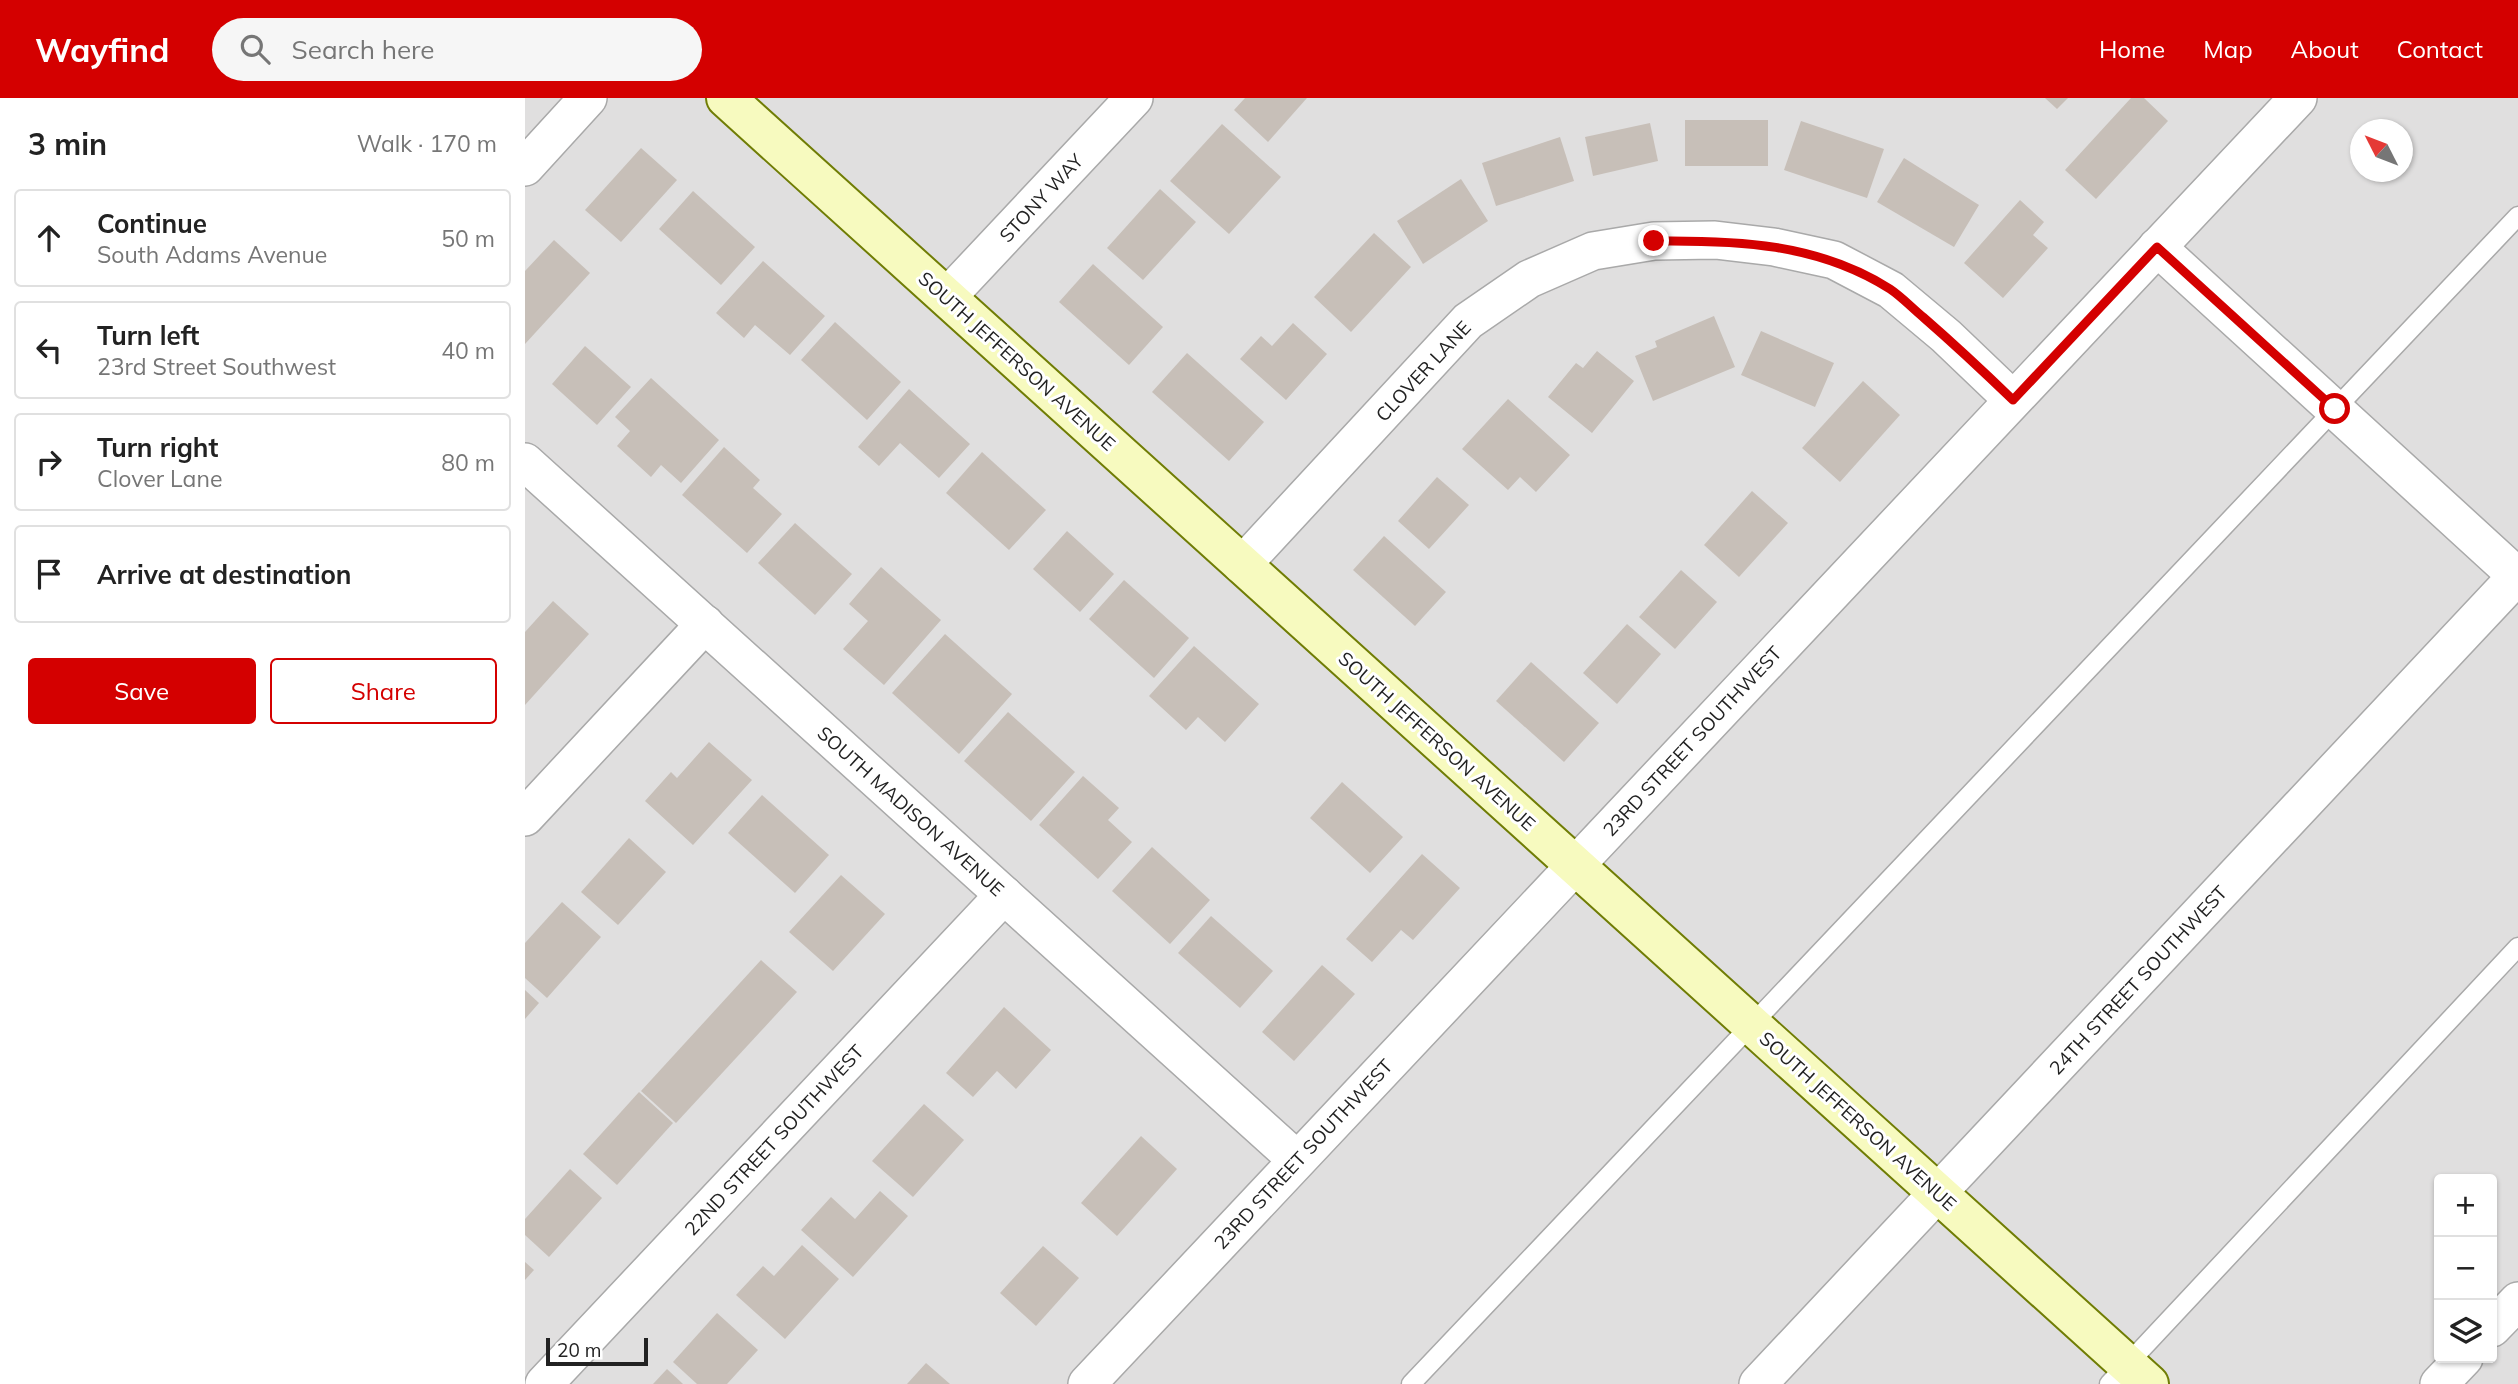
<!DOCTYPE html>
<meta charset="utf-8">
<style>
:root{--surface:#fff;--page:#f6f6f6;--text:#222;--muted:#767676;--line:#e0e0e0;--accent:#d40000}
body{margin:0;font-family:Mulish,sans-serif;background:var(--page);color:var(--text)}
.controls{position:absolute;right:21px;bottom:21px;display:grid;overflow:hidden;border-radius:7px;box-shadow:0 2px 5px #0004}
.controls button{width:63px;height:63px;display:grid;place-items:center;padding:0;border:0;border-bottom:2px solid var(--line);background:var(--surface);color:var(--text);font:35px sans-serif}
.compass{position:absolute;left:1825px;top:21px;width:63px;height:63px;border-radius:50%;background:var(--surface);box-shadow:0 2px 5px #0004;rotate:312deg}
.scale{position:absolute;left:21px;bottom:18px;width:102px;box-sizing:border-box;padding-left:7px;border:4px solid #222;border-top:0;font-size:19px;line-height:24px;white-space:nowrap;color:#222;-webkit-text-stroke:5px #fff;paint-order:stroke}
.stop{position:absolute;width:21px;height:21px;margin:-16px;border:5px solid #d40000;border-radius:50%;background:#fff}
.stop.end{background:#d40000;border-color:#fff;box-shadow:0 2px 7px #0008}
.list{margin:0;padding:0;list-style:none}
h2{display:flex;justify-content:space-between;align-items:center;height:91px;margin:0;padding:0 28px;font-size:30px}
h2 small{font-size:23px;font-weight:400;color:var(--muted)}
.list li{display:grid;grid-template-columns:46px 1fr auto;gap:21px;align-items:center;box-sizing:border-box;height:98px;margin:0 14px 14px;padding:0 14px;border:2px solid var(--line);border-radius:7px}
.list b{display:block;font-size:26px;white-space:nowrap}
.list p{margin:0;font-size:23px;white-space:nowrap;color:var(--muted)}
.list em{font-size:23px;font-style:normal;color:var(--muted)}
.actions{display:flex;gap:14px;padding:21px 28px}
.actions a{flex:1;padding:16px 0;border:2px solid var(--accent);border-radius:7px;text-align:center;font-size:24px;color:var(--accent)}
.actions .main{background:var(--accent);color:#fff}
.icon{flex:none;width:38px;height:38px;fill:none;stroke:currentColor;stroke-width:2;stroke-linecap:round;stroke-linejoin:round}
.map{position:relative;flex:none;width:1993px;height:1286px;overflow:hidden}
header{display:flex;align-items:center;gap:42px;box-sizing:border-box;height:98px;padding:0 35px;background:var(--accent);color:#fff}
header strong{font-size:33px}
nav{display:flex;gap:38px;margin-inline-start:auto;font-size:24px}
.search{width:490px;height:63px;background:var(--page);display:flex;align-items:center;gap:18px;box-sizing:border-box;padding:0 24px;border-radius:38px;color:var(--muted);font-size:26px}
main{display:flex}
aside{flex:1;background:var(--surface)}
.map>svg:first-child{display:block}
</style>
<header>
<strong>Wayfind</strong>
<div class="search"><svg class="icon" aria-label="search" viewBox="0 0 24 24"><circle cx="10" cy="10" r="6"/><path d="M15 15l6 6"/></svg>Search here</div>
<nav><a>Home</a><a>Map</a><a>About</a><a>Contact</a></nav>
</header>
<main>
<aside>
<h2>3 min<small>Walk · 170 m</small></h2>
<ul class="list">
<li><svg class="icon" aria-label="ahead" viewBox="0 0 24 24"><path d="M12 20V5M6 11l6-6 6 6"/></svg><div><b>Continue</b><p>South Adams Avenue</p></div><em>50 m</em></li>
<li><svg class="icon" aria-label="left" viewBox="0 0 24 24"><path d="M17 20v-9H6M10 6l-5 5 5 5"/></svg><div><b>Turn left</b><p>23rd Street Southwest</p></div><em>40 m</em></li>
<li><svg class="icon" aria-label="right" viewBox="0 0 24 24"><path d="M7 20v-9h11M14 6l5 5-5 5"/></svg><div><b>Turn right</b><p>Clover Lane</p></div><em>80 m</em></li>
<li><svg class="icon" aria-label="arrive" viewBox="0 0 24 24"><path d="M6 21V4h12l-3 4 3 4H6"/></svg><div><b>Arrive at destination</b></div></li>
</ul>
<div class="actions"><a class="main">Save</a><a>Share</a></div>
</aside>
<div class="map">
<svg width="1993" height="1286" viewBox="0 0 1993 1286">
<rect width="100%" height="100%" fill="#f2efe9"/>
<path fill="#e0dfdf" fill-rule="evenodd" d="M0 0H1993V1286H0ZM1836 32H1878V74H1836ZM1914 1081H1967V1260H1914Z"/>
<g fill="#c7bfb8">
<path d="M720 0H782L743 44 709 12Z"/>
<path d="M1520 0H1543L1532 11Z"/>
<path d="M1606 0H1619L1643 23 1571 101 1540 72Z"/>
<rect x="1160" y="22" width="83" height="46"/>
<path d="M1276 23 1359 51 1342 100 1259 72Z"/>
<path d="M1125 25 1133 63 1068 78 1060 39Z"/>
<path d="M697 26 756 79 704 136 645 83Z"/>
<path d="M1035 39 1049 83 971 108 957 65Z"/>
<path d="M116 50 152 82 96 144 60 112Z"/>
<path d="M1379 60 1454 107 1429 149 1352 104Z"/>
<path d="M936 81 963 123 898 166 872 123Z"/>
<path d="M635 91 671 124 618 182 582 150Z"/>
<path d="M168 93 230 149 196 187 134 131Z"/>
<path d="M1495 102 1519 124 1508 137 1523 150 1478 200 1439 165Z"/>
<path d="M849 135 886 169 826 234 789 199Z"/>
<path d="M29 142 65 175 0 246V173Z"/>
<path d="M238 163 300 218 265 257 230 227 219 240 191 215Z"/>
<path d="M568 166 638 229 604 267 534 204Z"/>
<path d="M1189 218 1210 269 1128 303 1110 258 1132 249 1130 243Z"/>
<path d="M310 224 376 284 342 322 276 262Z"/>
<path d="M768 225 802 256 761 302 715 261 736 238 747 248Z"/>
<path d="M1236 233 1309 265 1290 309 1216 277Z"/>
<path d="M60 248 106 289 72 327 27 286Z"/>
<path d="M1072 253 1109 283 1067 335 1023 299 1051 265 1058 270Z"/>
<path d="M662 255 739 324 704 363 627 294Z"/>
<path d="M126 280 194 342 156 385 136 367 126 379 92 348 105 333 90 319Z"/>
<path d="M1338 283 1375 317 1315 384 1277 350Z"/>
<path d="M384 291 445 346 414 380 375 345 354 368 333 349Z"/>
<path d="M983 301 1045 357 1011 394 995 379 983 392 937 351Z"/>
<path d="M199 349 235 382 228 390 257 416 222 455 157 397Z"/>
<path d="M457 354 521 412 484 452 421 395Z"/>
<path d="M912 379 944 407 904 451 873 423Z"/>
<path d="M1227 393 1263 425 1214 479 1179 447Z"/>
<path d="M270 425 327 476 290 517 233 465Z"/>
<path d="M542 433 589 476 555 514 508 471Z"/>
<path d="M859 438 921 494 890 528 828 472Z"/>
<path d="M356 469 416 522 359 587 318 551 343 523 324 506Z"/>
<path d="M1156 472 1192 504 1150 551 1114 519Z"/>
<path d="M599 482 664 540 629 580 564 521Z"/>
<path d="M28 503 64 536 0 607V534Z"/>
<path d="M1102 526 1136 556 1092 606 1058 575Z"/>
<path d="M420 536 487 596 434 656 367 595Z"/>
<path d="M669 548 734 606 700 644 673 619 661 632 624 598Z"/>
<path d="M1006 564 1074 625 1039 664 971 603Z"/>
<path d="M483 614 550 674 506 723 439 663Z"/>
<path d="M184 644 227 682 168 747 120 703 146 674 152 680Z"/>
<path d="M558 678 594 710 583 722 607 744 573 781 514 727Z"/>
<path d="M817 684 878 739 845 775 785 720Z"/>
<path d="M237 697 304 757 270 795 203 735Z"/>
<path d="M104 740 141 774 93 827 56 794Z"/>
<path d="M627 749 685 802 645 846 587 793Z"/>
<path d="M897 756 935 790 888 842 876 832 847 864 821 841Z"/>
<path d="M316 777 360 816 308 873 264 834Z"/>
<path d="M37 804 76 839 22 900 0 880V845Z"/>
<path d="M686 818 748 873 715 910 653 855Z"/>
<path d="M236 862 272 894 151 1025 116 993Z"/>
<path d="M797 867 830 896 769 963 737 934Z"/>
<path d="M0 892 14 905 0 921Z"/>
<path d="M479 909 526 952 491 991 472 973 448 999 421 975Z"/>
<path d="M114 994 148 1025 92 1087 58 1056Z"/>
<path d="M399 1006 439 1042 388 1099 347 1063Z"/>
<path d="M616 1038 652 1071 592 1138 556 1105Z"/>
<path d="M45 1071 77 1100 24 1159 0 1137V1121Z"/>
<path d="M355 1093 383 1118 328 1179 276 1132 306 1099 330 1121Z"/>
<path d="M277 1147 314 1181 260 1241 211 1197 238 1168 249 1178Z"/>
<path d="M518 1148 554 1180 511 1228 475 1195Z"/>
<path d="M0 1164 9 1172 0 1182Z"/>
<path d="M192 1215 233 1252 202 1286H172L148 1264Z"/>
<path d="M401 1265 425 1286H382Z"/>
<path d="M142 1271 158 1286H128Z"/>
</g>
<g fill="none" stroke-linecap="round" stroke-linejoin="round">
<g stroke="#a9a9a9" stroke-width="21">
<g id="lane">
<path d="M886 1286 1993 118"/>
<path d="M1584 1286 1993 849"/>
</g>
</g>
<g stroke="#a9a9a9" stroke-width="40">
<g id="street">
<path d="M0 69 63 0"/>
<path d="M1632 149 1993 479"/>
<path d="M422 199 609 0"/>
<path d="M0 364 772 1062"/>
<path d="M717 467 943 223 1004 181 1068 153 1129 143 1190 142 1249 149 1309 162 1366 192 1421 238 1488 302"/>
<path d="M0 719 180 526"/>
<path d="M1967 1230 1993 1203"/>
<path d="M19 1286 479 797"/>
<path d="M562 1286 1773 0"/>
<path d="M1233 1286 1993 477"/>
<path d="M1914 1286 1939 1260"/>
</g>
</g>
<g stroke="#707d05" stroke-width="42">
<path id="secondary" d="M201 0 1624 1286"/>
</g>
<use href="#lane" stroke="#fff" stroke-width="18"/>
<use href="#street" stroke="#fff" stroke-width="37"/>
<use href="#secondary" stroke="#f7fabf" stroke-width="38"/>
</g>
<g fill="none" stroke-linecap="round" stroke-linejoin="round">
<path stroke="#d40000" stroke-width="9" d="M1129 143C1211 142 1293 145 1365 191 1377 199 1387 210 1398 219 1429 246 1459 274 1488 302L1632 149 1810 311"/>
</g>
<g text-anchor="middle" stroke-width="6" stroke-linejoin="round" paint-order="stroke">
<g font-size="19" fill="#222" stroke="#fff">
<text transform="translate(516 100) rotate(-47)" y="7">STONY WAY</text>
<text transform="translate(492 263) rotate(42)" y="7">SOUTH JEFFERSON AVENUE</text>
<text transform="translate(898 273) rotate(-47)" y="7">CLOVER LANE</text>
<text transform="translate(912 643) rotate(42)" y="7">SOUTH JEFFERSON AVENUE</text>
<text transform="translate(1167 643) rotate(-47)" y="7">23RD STREET SOUTHWEST</text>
<text transform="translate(386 713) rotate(42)" y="7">SOUTH MADISON AVENUE</text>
<text transform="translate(1613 882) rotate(-47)" y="7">24TH STREET SOUTHWEST</text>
<text transform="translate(1333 1023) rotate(42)" y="7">SOUTH JEFFERSON AVENUE</text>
<text transform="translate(249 1042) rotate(-47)" y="7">22ND STREET SOUTHWEST</text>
<text transform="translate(778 1056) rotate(-47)" y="7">23RD STREET SOUTHWEST</text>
</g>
</g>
</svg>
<div class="controls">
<button>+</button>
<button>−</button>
<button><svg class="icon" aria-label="layers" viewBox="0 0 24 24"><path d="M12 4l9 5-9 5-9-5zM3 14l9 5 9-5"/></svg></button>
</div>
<svg class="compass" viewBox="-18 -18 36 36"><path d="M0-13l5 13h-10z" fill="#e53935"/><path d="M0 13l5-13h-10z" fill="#767676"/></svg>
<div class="scale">20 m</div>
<div class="stop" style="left:1810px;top:311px"></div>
<div class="stop end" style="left:1129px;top:143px"></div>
</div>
</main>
